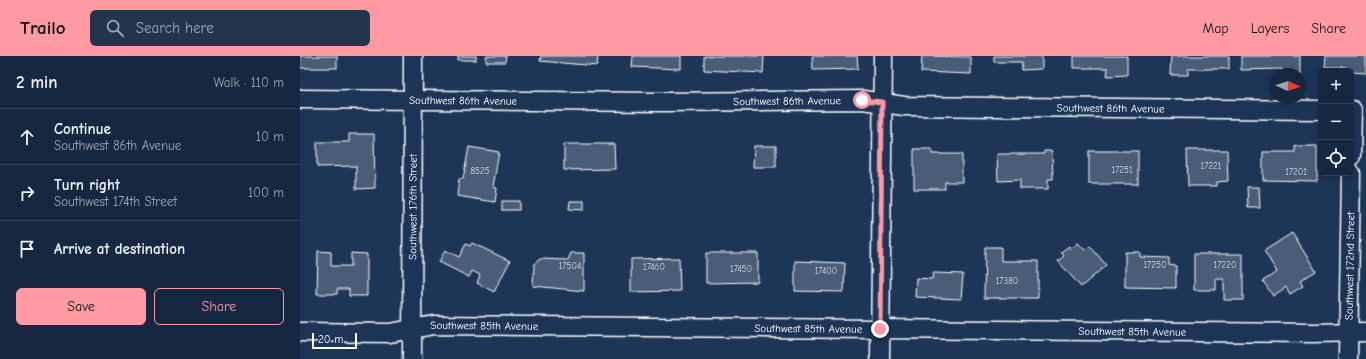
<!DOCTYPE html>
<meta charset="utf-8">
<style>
:root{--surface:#162841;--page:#23344c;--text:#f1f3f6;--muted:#9ea6b1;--line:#35445a;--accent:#ff9aa2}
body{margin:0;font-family:"Comic Neue",sans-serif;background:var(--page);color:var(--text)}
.controls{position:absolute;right:12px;top:12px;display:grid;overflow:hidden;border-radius:6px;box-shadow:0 2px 10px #0003}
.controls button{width:36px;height:36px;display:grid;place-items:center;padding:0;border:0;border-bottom:1px solid var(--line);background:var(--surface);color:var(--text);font:20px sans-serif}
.compass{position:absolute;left:970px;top:12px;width:36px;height:36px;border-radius:50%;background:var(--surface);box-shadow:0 2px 10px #0003;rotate:93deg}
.scale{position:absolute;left:12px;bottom:10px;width:45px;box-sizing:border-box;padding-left:4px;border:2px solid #fff;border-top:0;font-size:11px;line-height:14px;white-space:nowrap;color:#fff;-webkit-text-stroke:3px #1d3557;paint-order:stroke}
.stop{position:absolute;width:12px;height:12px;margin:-9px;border:3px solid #ff9aa2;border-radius:50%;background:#fff}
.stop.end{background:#ff9aa2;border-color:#fff;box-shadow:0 1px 4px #0008}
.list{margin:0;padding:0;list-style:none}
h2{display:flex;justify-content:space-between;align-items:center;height:52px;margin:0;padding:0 16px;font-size:17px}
h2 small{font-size:13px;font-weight:400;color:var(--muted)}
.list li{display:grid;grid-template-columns:26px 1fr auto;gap:12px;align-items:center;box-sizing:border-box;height:56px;padding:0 16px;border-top:1px solid var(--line)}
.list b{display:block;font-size:15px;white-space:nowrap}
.list p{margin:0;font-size:13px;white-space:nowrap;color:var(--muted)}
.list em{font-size:13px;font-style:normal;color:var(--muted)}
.actions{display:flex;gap:8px;padding:12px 16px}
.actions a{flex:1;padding:9px 0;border:1px solid var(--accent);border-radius:6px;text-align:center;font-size:14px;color:var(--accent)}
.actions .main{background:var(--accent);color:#111}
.icon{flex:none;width:22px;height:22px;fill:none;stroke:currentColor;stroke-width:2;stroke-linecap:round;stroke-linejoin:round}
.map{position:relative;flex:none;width:1066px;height:303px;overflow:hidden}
header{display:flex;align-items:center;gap:24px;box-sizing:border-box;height:56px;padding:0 20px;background:var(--accent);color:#111}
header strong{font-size:19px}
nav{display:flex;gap:22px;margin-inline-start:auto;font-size:14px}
.search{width:280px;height:36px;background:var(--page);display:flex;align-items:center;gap:10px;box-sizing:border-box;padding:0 14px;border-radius:6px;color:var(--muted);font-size:15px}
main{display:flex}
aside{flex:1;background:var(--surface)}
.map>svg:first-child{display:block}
</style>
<header>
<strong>Trailo</strong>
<div class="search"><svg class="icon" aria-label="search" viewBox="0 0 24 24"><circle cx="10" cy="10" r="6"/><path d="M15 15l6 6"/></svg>Search here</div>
<nav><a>Map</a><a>Layers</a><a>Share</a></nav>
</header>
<main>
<aside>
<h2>2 min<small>Walk · 110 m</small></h2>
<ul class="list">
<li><svg class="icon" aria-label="ahead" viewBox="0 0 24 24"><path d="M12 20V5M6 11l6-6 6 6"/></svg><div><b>Continue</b><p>Southwest 86th Avenue</p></div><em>10 m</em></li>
<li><svg class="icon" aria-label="right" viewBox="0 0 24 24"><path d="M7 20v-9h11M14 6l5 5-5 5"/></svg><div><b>Turn right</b><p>Southwest 174th Street</p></div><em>100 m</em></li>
<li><svg class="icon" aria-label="arrive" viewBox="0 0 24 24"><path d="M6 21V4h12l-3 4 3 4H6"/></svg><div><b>Arrive at destination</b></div></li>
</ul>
<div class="actions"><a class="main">Save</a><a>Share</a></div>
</aside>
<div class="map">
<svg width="1066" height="303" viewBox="0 0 1066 303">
<rect width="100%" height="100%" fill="#1d3557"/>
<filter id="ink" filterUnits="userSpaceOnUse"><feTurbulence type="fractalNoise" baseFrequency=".025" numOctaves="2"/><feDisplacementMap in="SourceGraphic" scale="8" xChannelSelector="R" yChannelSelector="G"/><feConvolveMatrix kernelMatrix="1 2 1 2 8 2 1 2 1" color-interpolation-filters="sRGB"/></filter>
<g filter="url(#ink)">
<g fill="#4a5d79" stroke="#fff">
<rect x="0" y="0" width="37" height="12"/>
<rect x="158" y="0" width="18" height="4"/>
<path d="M186 0H206L205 6H186Z"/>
<path d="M241 0H298L297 10 240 5Z"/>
<path d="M333 0H381V13L332 11Z"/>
<path d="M404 0H464L463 17 404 14Z"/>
<path d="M512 0H557L558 13 513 14Z"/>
<path d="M622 0 671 1V18L621 16Z"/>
<path d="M694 0H742V13L721 14 722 6H694Z"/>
<path d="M774 0H827V19L807 20 808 12H774Z"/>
<path d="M871 0H929V13H888V19H870Z"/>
<path d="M941 0H1000V19L982 18V13L941 14Z"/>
<path d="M1026 0H1066V17L1051 16V15H1047V11H1025Z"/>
<path d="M49 78H74L75 132 56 133V110L17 111V86H49Z"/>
<path d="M264 88H314L315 113 264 114Z"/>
<path d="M454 90H476V111H453Z"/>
<path d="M995 90H1017V125L963 124V96H995Z"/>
<path d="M169 91 199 96 193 131 197 132 195 146 157 140 159 123H163Z"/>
<path d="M614 93H632V98H662V126H645V133H614Z"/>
<path d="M887 94H927L928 125 917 126V130H888Z"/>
<path d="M744 95H752L753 123H748V133H720V124L698 125 697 98H744Z"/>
<rect x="789" y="95" width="49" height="33"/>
<path d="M947 131H959L960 152H948Z"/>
<rect x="202" y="145" width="17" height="9"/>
<path d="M270 145H284V154L269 153Z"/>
<path d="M992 177 1016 215 1000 225 1003 230 990 238 986 231 973 240 963 225 977 216 964 195Z"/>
<path d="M172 187 210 205 194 236 177 227 180 219 172 215 169 221 139 206 145 194 159 201 166 188 170 190Z"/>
<path d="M778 187 785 194 790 190 806 209 781 231 758 205 764 200 761 196 769 190 771 193Z"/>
<path d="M685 191H701V205H738V242H684Z"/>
<path d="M18 195 31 196V210H51V197L67 198V240H49V233H37V238H17Z"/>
<path d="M825 196H840V201L869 202V209L876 210V232L825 231Z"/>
<path d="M271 197H284V235L233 230 234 208 240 203 268 204Z"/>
<path d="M406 197H458V226L406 227Z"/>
<path d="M894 198H943V244H924V223H916V234H894Z"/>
<path d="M379 202 380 235 331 236V203Z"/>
<path d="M495 205 545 207 544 236 495 235Z"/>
<path d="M633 217 663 218 661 243 615 241 616 222 632 223Z"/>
</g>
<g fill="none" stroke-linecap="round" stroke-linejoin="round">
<g stroke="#fff" stroke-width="21">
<g id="minor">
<path id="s1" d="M0 43 363 46 563 44 604 50 1021 54"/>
<path d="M1051 100 1052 54"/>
<path id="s2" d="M0 276 90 277 134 269 1013 277 1066 276"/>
<path id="s3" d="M112 303 113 0"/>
<path d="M580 303 583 0"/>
<path id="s4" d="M1048 303 1051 117"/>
</g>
</g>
<use href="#minor" stroke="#1d3557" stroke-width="18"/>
</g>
</g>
<g fill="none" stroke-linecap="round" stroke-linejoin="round" filter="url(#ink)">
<path stroke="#ff9aa2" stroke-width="5" d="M562 44 582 46 580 273"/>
</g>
<g text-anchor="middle" stroke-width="3.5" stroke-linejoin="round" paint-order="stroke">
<g font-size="9" fill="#d2d6de">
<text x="911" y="113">17221</text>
<text x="822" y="117">17251</text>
<text x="180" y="118">8525</text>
<text x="996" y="119">17201</text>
<text x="855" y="212">17250</text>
<text x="925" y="212">17220</text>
<text x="270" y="213">17504</text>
<text x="354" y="214">17460</text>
<text x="441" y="216">17450</text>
<text x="526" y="218">17400</text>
<text x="707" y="228">17380</text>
</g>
<g font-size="11" fill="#fff" stroke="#1d3557">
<text dy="4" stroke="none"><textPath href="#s1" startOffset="163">Southwest 86th Avenue</textPath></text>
<text dy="4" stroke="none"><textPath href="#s1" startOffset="487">Southwest 86th Avenue</textPath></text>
<text dy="4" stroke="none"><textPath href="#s1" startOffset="811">Southwest 86th Avenue</textPath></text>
<text dy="4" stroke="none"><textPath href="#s3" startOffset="152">Southwest 176th Street</textPath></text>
<text dy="4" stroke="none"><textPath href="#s4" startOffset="93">Southwest 172nd Street</textPath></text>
<text dy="4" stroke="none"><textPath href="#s2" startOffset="185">Southwest 85th Avenue</textPath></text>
<text dy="4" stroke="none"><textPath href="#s2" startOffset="509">Southwest 85th Avenue</textPath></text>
<text dy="4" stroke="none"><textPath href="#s2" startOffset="833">Southwest 85th Avenue</textPath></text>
</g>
</g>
</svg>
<div class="controls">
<button>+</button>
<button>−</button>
<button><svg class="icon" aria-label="locate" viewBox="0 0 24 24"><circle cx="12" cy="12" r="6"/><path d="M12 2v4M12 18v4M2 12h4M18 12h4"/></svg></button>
</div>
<svg class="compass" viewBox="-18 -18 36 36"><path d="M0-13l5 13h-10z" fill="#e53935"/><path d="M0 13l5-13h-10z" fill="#9ea6b1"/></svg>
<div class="scale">20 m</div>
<div class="stop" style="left:562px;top:44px"></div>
<div class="stop end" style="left:580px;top:273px"></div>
</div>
</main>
